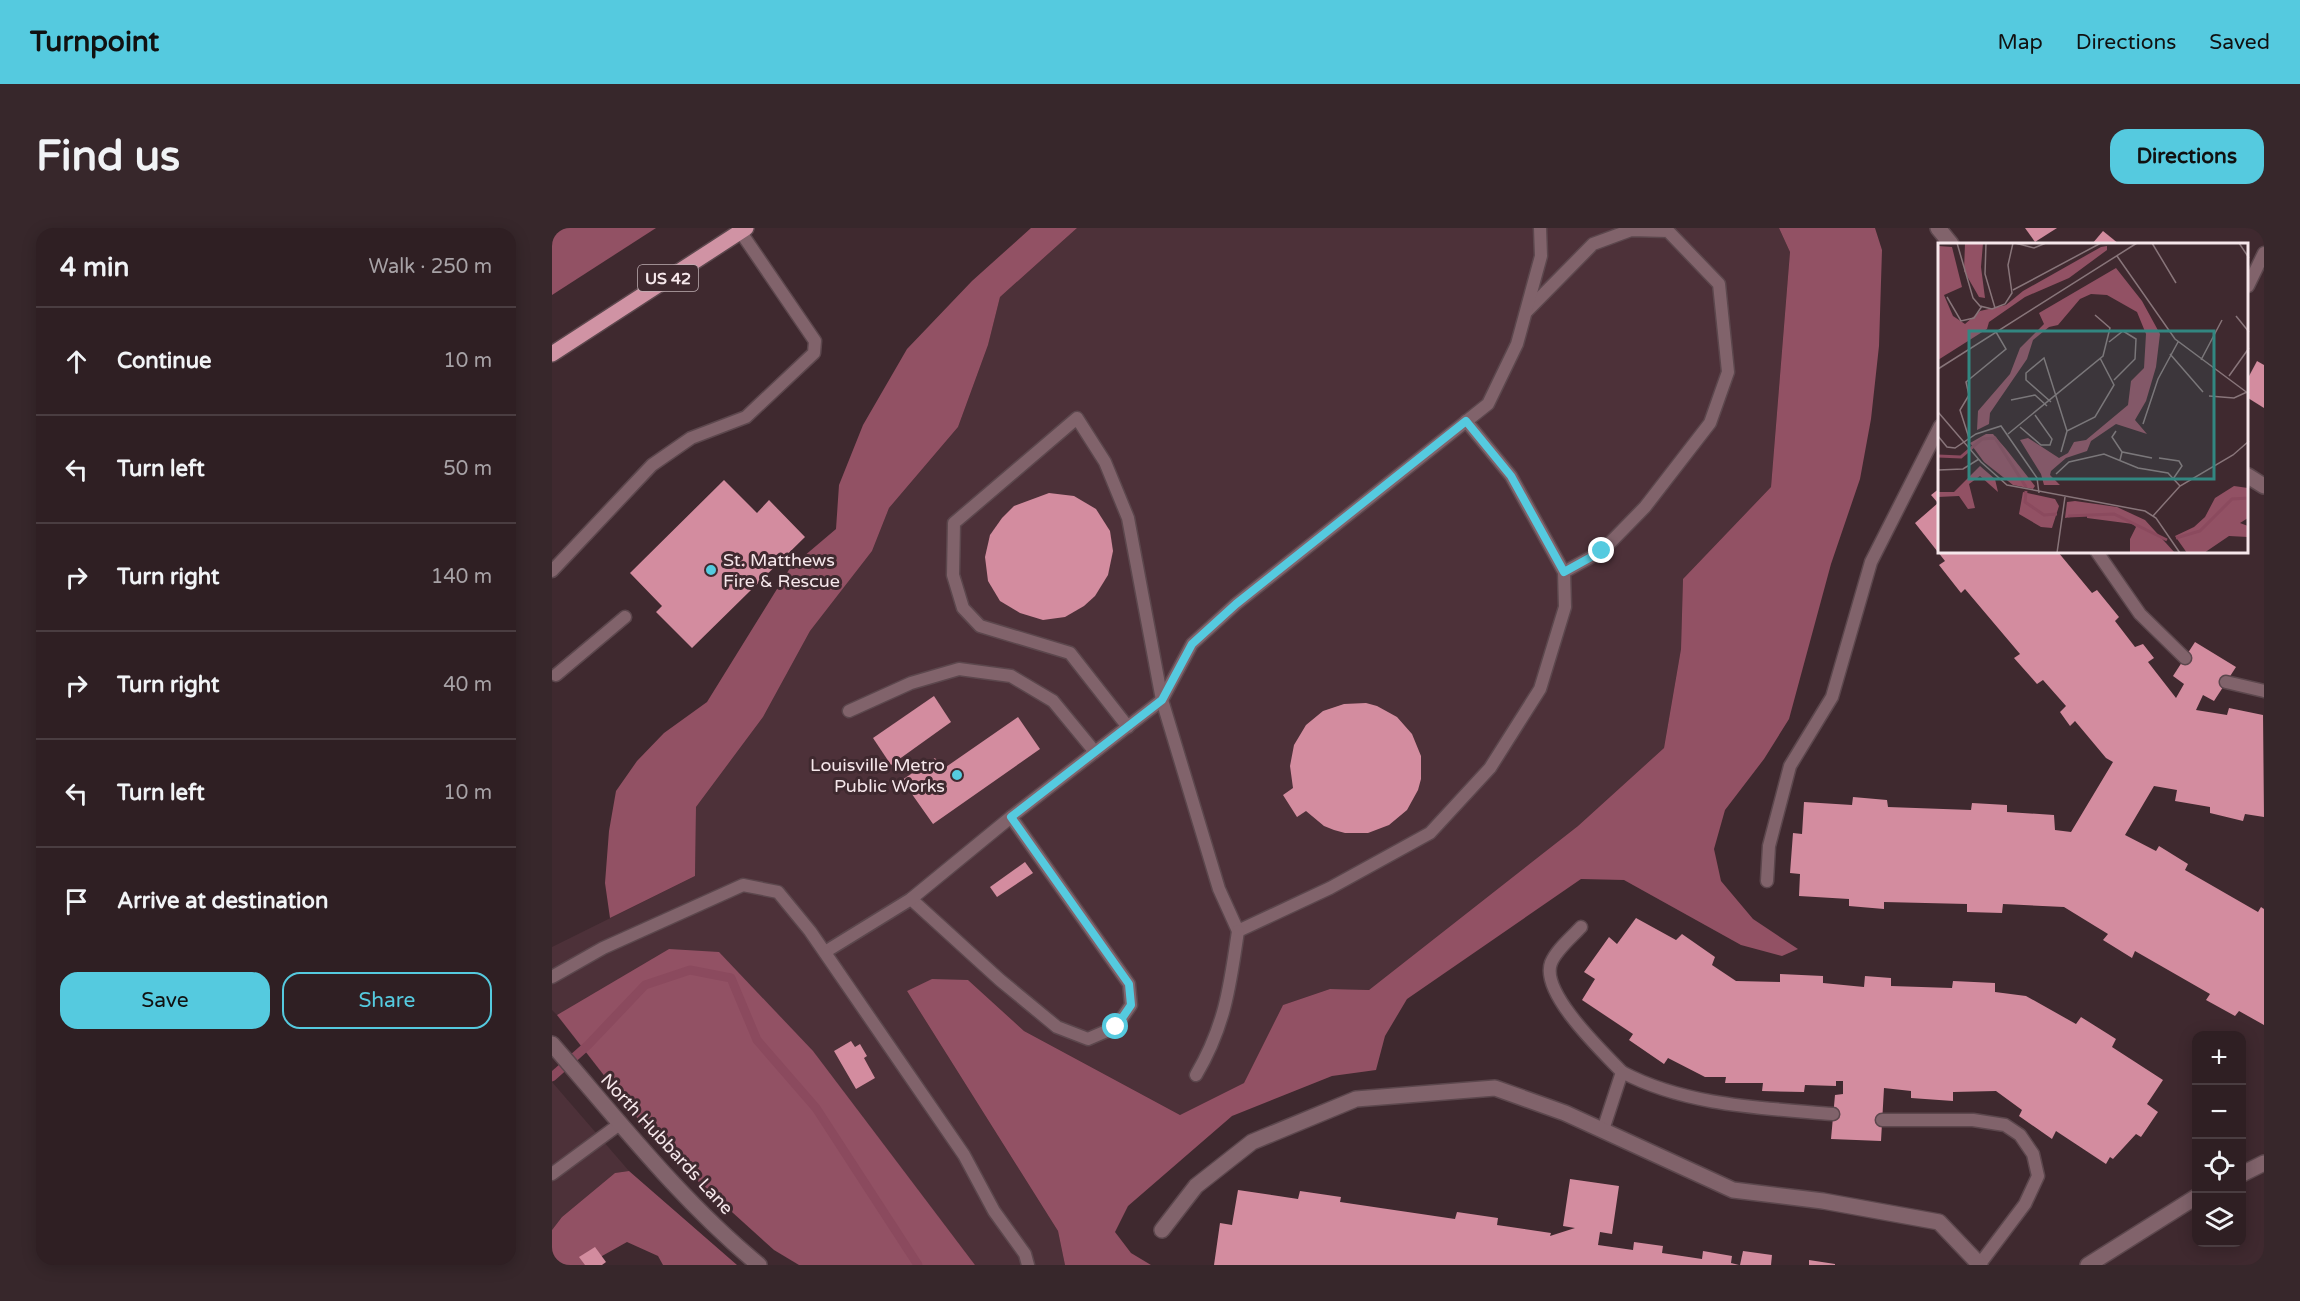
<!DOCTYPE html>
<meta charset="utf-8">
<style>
:root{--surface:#2f1f23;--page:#37272b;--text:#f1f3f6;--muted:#a7a2a6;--line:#4a3d41;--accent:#55cadf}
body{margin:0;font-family:"Varela Round",sans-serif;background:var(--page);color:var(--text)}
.controls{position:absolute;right:18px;bottom:18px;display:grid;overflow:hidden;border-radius:12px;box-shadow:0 3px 15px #0003}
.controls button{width:54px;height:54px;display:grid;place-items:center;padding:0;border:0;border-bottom:2px solid var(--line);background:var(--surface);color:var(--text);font:30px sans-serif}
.stop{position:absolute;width:18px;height:18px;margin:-14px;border:4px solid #55cadf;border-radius:50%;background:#fff}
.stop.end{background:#55cadf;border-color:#fff;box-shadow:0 2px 6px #0008}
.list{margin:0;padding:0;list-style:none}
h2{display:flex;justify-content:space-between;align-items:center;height:78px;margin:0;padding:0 24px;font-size:26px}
h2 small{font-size:20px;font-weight:400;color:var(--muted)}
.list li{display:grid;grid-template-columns:39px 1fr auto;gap:18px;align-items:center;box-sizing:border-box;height:108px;padding:0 24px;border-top:2px solid var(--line)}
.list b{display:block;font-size:22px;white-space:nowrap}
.list em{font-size:20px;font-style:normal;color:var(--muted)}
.actions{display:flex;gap:12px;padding:18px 24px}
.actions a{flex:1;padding:14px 0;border:2px solid var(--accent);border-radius:18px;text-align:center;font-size:21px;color:var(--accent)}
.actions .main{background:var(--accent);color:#111}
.icon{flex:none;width:33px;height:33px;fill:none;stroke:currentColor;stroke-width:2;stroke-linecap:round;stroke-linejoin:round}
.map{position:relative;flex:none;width:1712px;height:1037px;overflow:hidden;border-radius:18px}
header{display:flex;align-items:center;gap:36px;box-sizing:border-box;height:84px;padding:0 30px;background:var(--accent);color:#111}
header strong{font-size:28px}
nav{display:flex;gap:33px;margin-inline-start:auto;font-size:21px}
.intro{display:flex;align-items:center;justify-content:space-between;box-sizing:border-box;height:144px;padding:0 36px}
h1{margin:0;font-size:42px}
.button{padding:15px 27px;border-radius:18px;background:var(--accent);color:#111;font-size:21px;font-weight:700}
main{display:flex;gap:36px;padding:0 36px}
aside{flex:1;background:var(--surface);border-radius:18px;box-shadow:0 3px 15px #0003}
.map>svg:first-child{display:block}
</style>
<header>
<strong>Turnpoint</strong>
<nav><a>Map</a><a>Directions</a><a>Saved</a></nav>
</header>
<div class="intro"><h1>Find us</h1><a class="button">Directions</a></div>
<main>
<aside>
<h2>4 min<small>Walk · 250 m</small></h2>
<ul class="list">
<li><svg class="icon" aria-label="ahead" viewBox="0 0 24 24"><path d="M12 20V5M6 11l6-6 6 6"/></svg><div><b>Continue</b></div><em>10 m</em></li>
<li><svg class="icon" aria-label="left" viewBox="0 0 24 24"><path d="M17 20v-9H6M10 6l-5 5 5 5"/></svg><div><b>Turn left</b></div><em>50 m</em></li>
<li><svg class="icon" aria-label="right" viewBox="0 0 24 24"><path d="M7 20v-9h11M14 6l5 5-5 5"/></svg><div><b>Turn right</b></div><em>140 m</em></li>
<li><svg class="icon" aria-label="right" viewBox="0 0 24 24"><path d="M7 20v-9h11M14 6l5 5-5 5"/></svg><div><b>Turn right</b></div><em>40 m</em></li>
<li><svg class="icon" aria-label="left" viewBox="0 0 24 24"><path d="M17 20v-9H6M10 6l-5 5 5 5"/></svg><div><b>Turn left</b></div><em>10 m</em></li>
<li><svg class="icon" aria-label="arrive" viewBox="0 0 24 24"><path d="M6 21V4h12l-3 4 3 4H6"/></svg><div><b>Arrive at destination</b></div></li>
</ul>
<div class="actions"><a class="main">Save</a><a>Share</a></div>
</aside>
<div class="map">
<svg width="1712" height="1037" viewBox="0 0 1712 1037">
<rect width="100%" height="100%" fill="#3f292f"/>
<g fill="#4d3139">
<path d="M525 0H1227L1238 24 1219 259 1131 351 1129 421 1112 520 1026 598 817 762 778 761 731 777 692 855 628 887 472 803 416 752 355 763 506 1003 513 1037H423L324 907 117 721 5 787 0 782V719L143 648 144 579 211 489 258 403 320 323 337 280 406 199 436 117 448 69Z"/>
<path d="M0 854 77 943 63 945 10 989 0 1002Z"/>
</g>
<g fill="#925164">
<path d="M0 0H104L0 67Z"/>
<path d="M479 0H525L448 69 436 117 406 199 337 280 320 323 258 403 211 489 144 579 143 648 58 690 53 655 57 603 64 563 85 533 112 505 155 474 238 340 284 301 287 257 311 197 355 121 420 53Z"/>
<path d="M1227 0H1323L1330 22 1327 118 1319 191 1308 251 1279 336 1237 491 1212 531 1173 582 1162 621 1169 653 1201 691 1246 721 1230 728 1189 717 1072 652 1029 651 855 771 833 808 824 842 780 848 680 888 576 978 563 1004 579 1025 599 1037H513L506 1003 355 763 380 751 416 752 472 803 628 887 692 855 731 777 778 761 817 762 1026 598 1112 520 1129 421 1131 351 1219 259 1238 24Z"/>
<path d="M117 721 167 724 261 823 423 1037H247L222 1022 107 918 5 787Z"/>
<path d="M77 943 185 1037H111L106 1028 75 1014 34 1037H0V1002L10 989 63 945Z"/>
</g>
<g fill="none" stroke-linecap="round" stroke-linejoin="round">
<path stroke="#8b4a5e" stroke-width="9" d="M0 849 36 817 93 757 138 742 179 750 205 812 264 880 366 1037"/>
</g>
<g fill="#d38c9f">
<path d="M1473 0H1505L1483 14Z"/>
<path d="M1551 3 1567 16H1540Z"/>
<path d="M1705 133 1712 137V180L1696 170V150Z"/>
<path d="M172 252 205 285 217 272 253 309 140 420 104 384 110 378 78 345Z"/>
<path d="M1388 260V324H1506L1540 365 1545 362 1567 389 1563 393 1583 419 1591 416 1602 430 1596 434 1624 470 1632 456 1621 448 1643 414 1684 439 1662 473 1651 467 1644 482 1675 487 1677 480 1711 487 1712 589 1693 586 1691 593 1658 585V579L1623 573 1625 562 1602 558 1573 607 1604 623 1607 618 1636 636 1633 642 1706 684 1709 679 1712 681V797L1687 783 1683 788 1654 772 1658 766 1583 723 1580 730 1551 712 1556 706 1512 679 1451 676 1450 685 1415 684V676L1332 674V681L1297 678V671L1247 668 1248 646 1238 645 1241 605 1250 606 1252 574 1300 577 1301 569 1335 572 1336 579 1419 582 1420 575 1455 577V584L1502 587 1503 602 1519 604 1561 534 1554 530 1523 493 1518 498 1508 484 1514 478 1491 452 1485 456 1462 430 1468 426 1413 361 1409 365 1387 337 1393 333 1363 295 1386 275 1379 267Z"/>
<path d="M497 265 522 268 544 281 558 303 561 323 556 347 543 368 532 378 513 389 491 392 468 385 448 373 436 353 433 329 438 307 450 290 462 278Z"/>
<path d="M382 468 399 494 339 537 321 510Z"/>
<path d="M814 475 825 478 845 489 860 506 869 528V551L866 562 855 582 837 597 816 605H793L782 602 772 598 754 583 745 589 731 567 741 560 738 538 742 517 754 497 771 483 792 476Z"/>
<path d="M466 489 488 521 381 596 350 552 383 530 391 541Z"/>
<path d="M473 634 481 645 445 669 438 659Z"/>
<path d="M1084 690 1124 712 1130 706 1163 729 1160 737 1184 753 1228 754V746L1271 748V755L1312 759 1313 748 1339 750V758L1400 760 1401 753 1443 755V764L1474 768 1524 796 1529 789 1564 811 1560 819 1611 852 1595 876 1606 884 1589 909 1584 906 1561 931 1558 929 1554 936 1504 903 1500 911 1467 888 1470 882 1444 863 1401 864V873L1359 870V863L1332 860 1329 913 1279 911 1283 867 1291 866V853H1284V858L1253 857 1252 864 1210 863 1211 855H1173L1174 849H1153L1116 830 1112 836 1077 812 1081 806 1030 772 1043 751 1032 744 1057 709 1065 716Z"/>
<path d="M299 813 303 819 308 816 315 828 312 830 323 850 304 861 282 823Z"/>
<path d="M1018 951 1067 958 1060 1006 1048 1004 1046 1017 1081 1022 1082 1014 1111 1018 1110 1025 1150 1031 1151 1023 1180 1028 1179 1035 1187 1037H662L668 995 680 997 686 962 746 971 748 963 789 969 788 974 903 991 905 984 946 990 945 997 999 1005 998 1008 1023 1000 1011 998Z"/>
<path d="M43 1019 54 1034 50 1037H33L27 1029Z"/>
<path d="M1191 1023 1220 1027 1219 1037H1188Z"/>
<path d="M1257 1032 1283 1036V1037H1257Z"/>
</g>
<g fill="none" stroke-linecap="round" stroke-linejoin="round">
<g stroke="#5c474d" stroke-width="15">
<g id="lane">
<path d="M1696 58 1712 25"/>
<path d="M975 83 1041 16 1079 2 1116 3 1167 56 1176 144 1158 195 1093 279 1050 323 1012 344"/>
<path d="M1545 324 1588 386 1633 430"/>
<path d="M0 343 100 237 139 210 194 189 262 125 263 113 188 3"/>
<path d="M4 447 73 389"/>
<path d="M1674 454 1712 463"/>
<path d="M297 483 359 455 407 441 459 448 501 473 543 524"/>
<path d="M576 499 518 425 428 398 411 380 401 347 402 295 525 190 553 234 576 290 610 472 667 661 686 703 778 660 878 605 938 540 988 461 1013 379 1012 344 959 248 914 193"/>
<path d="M1215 653 1217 618 1238 538 1280 469 1319 334 1388 198"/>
<path d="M359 671 448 752 505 799 536 811 564 799 579 777 577 756 459 589"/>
<path d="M1029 699C1020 709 1004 722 999 735 988 765 1051 824 1070 844"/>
<path d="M273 724 359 671 459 589 610 472 640 416 684 376 936 176 965 116 989 28 988 0"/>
<path d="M0 749 51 720 191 657 226 664 258 703 412 927 442 983 473 1026 476 1037"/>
<path d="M644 847C673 798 678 758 686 703"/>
<path d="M1330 892H1421L1453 897 1468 907 1481 926 1486 948 1473 976 1427 1037"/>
<path d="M1051 902 1070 844C1134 878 1211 880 1281 886"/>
<path d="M0 946 69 895"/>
</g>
</g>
<g stroke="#5c474d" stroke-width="18">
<g id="street">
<path d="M1386 0 1399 16"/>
<path d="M1696 248 1712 258"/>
<path d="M0 816C66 892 129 973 207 1037"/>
<path d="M1690 946 1712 935"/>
<path d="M610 1002 644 958 700 914 804 871 943 860 1013 885 1181 962 1271 973 1387 994 1428 1037"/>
<path d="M1536 1037 1644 969"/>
</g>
</g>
<g stroke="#5c474d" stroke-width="18">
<path id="primary" d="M0 126 194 0"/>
</g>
<use href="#lane" stroke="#81636b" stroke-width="12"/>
<use href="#street" stroke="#81636b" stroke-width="15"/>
<use href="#primary" stroke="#d093a4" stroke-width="15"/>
</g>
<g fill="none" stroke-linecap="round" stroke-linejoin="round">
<path stroke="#55cadf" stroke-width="8" d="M564 799 579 777 577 756 459 589 610 472 640 416 684 376 914 193 959 248 1012 344 1050 323"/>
</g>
<g fill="#55cadf" stroke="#3f292f" stroke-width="2">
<circle cx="159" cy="342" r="6"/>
<circle cx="405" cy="547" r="6"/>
</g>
<g text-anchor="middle" stroke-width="6" stroke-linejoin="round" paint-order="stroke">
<rect fill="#3f292f" stroke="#bfaeb3" stroke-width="1.5" x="86" y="37" width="60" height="26" rx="4.5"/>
<g font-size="16" font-weight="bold" fill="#f6e7eb">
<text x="116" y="56">US 42</text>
</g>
<g font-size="18" fill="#f6e7eb" stroke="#3f292f" text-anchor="start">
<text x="171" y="338">St. Matthews<tspan x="171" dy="21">Fire &amp; Rescue</tspan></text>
<text x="393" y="543" text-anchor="end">Louisville Metro<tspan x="393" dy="21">Public Works</tspan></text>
</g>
<g font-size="18" fill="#f6e7eb" stroke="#3f292f">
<text transform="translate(115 916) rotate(47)" y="6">North Hubbards Lane</text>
</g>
</g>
<g transform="translate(1386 15)">
<rect width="310" height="310" fill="#3f292f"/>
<path d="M27 0H45L43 24 47 55 41 54 26 28ZM0 3 14 4 24 44 6 52 15 73 27 81 42 68 68 62 85 48 163 4 169 3V7L131 35 87 54 51 79 49 86 0 117ZM178 25 204 58 222 91 218 124 208 158 197 177 209 191 178 181 153 198 149 208 128 215 113 228 112 232 122 242H106L103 231 82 197 90 195 121 215 130 210 136 199 148 197 190 162 193 138 206 125 208 91 199 69 169 52 153 51 142 56 120 82 111 84 95 97 89 116 52 170 51 181 39 187 40 168 72 131 82 105 106 81 101 70ZM48 191H55L68 206 97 243 95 246 75 242 46 219 32 200ZM42 223 57 236 60 249 42 233 31 241 37 265 30 266 21 253 0 254V249H16ZM296 243 310 245V275L302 280 310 283V294L291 293 266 310H249L237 293 256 284 267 274 277 255ZM85 249 117 256 121 263 114 285 103 284 81 271ZM137 258 179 264 207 277 237 310H192V296L198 284 195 281 149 275V271L127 275 129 259Z" fill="#925164"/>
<path fill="none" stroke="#8b4a5e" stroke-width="3" d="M0 213 23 214 44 196 57 195 88 244M88 248 87 259 106 272 119 271M130 273 176 271 229 297M238 295 262 288 294 256 311 255"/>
<path fill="none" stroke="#88757a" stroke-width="1.5" d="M19 0 35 55 42 63 54 66 67 61 74 50 70 22 75 0M48 0 47 31 57 65M77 0 96 5 108 0M214 0 238 40M301 0 311 15M179 13 237 96 311 151M75 47 163 0M9 54 23 78 36 75 44 63M298 73 311 89M171 99 185 88 198 96 197 116 176 137M232 111 265 149M263 117 284 77M0 126 199 0M291 133 311 105M271 153 296 155 309 149M73 157 97 152 109 163M113 159 88 137V130L106 115 129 188 157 174 176 142 162 115M0 169 43 219 69 242 207 268 218 275 242 310M205 181 220 136 240 99M82 184 103 202H112L114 196 97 172M178 188 174 194 184 209M70 191 165 113 172 85 157 72M0 193 9 204 17 205 38 191 63 183 99 235 101 250M31 195 22 167 31 152 28 139 68 106 58 89M123 209 129 188M221 215 241 218 244 223 235 236M182 217 184 209 214 215M0 227 25 226 41 216M118 231 131 219 166 211 200 225 230 230 242 243M215 273 242 243 295 212 311 198M119 310 127 254"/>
<path fill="#328781" fill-opacity="0.15" stroke="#328781" stroke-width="3" d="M31 88H276V236H31Z"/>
<rect width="310" height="310" fill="none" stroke="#f6e7eb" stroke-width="3"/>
</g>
</svg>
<div class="controls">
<button>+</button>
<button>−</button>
<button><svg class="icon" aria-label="locate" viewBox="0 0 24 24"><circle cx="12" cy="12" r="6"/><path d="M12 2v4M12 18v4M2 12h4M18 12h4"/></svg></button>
<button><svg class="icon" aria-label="layers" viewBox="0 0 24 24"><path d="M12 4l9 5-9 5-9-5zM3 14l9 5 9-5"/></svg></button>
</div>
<div class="stop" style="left:564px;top:799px"></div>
<div class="stop end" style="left:1050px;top:323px"></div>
</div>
</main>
